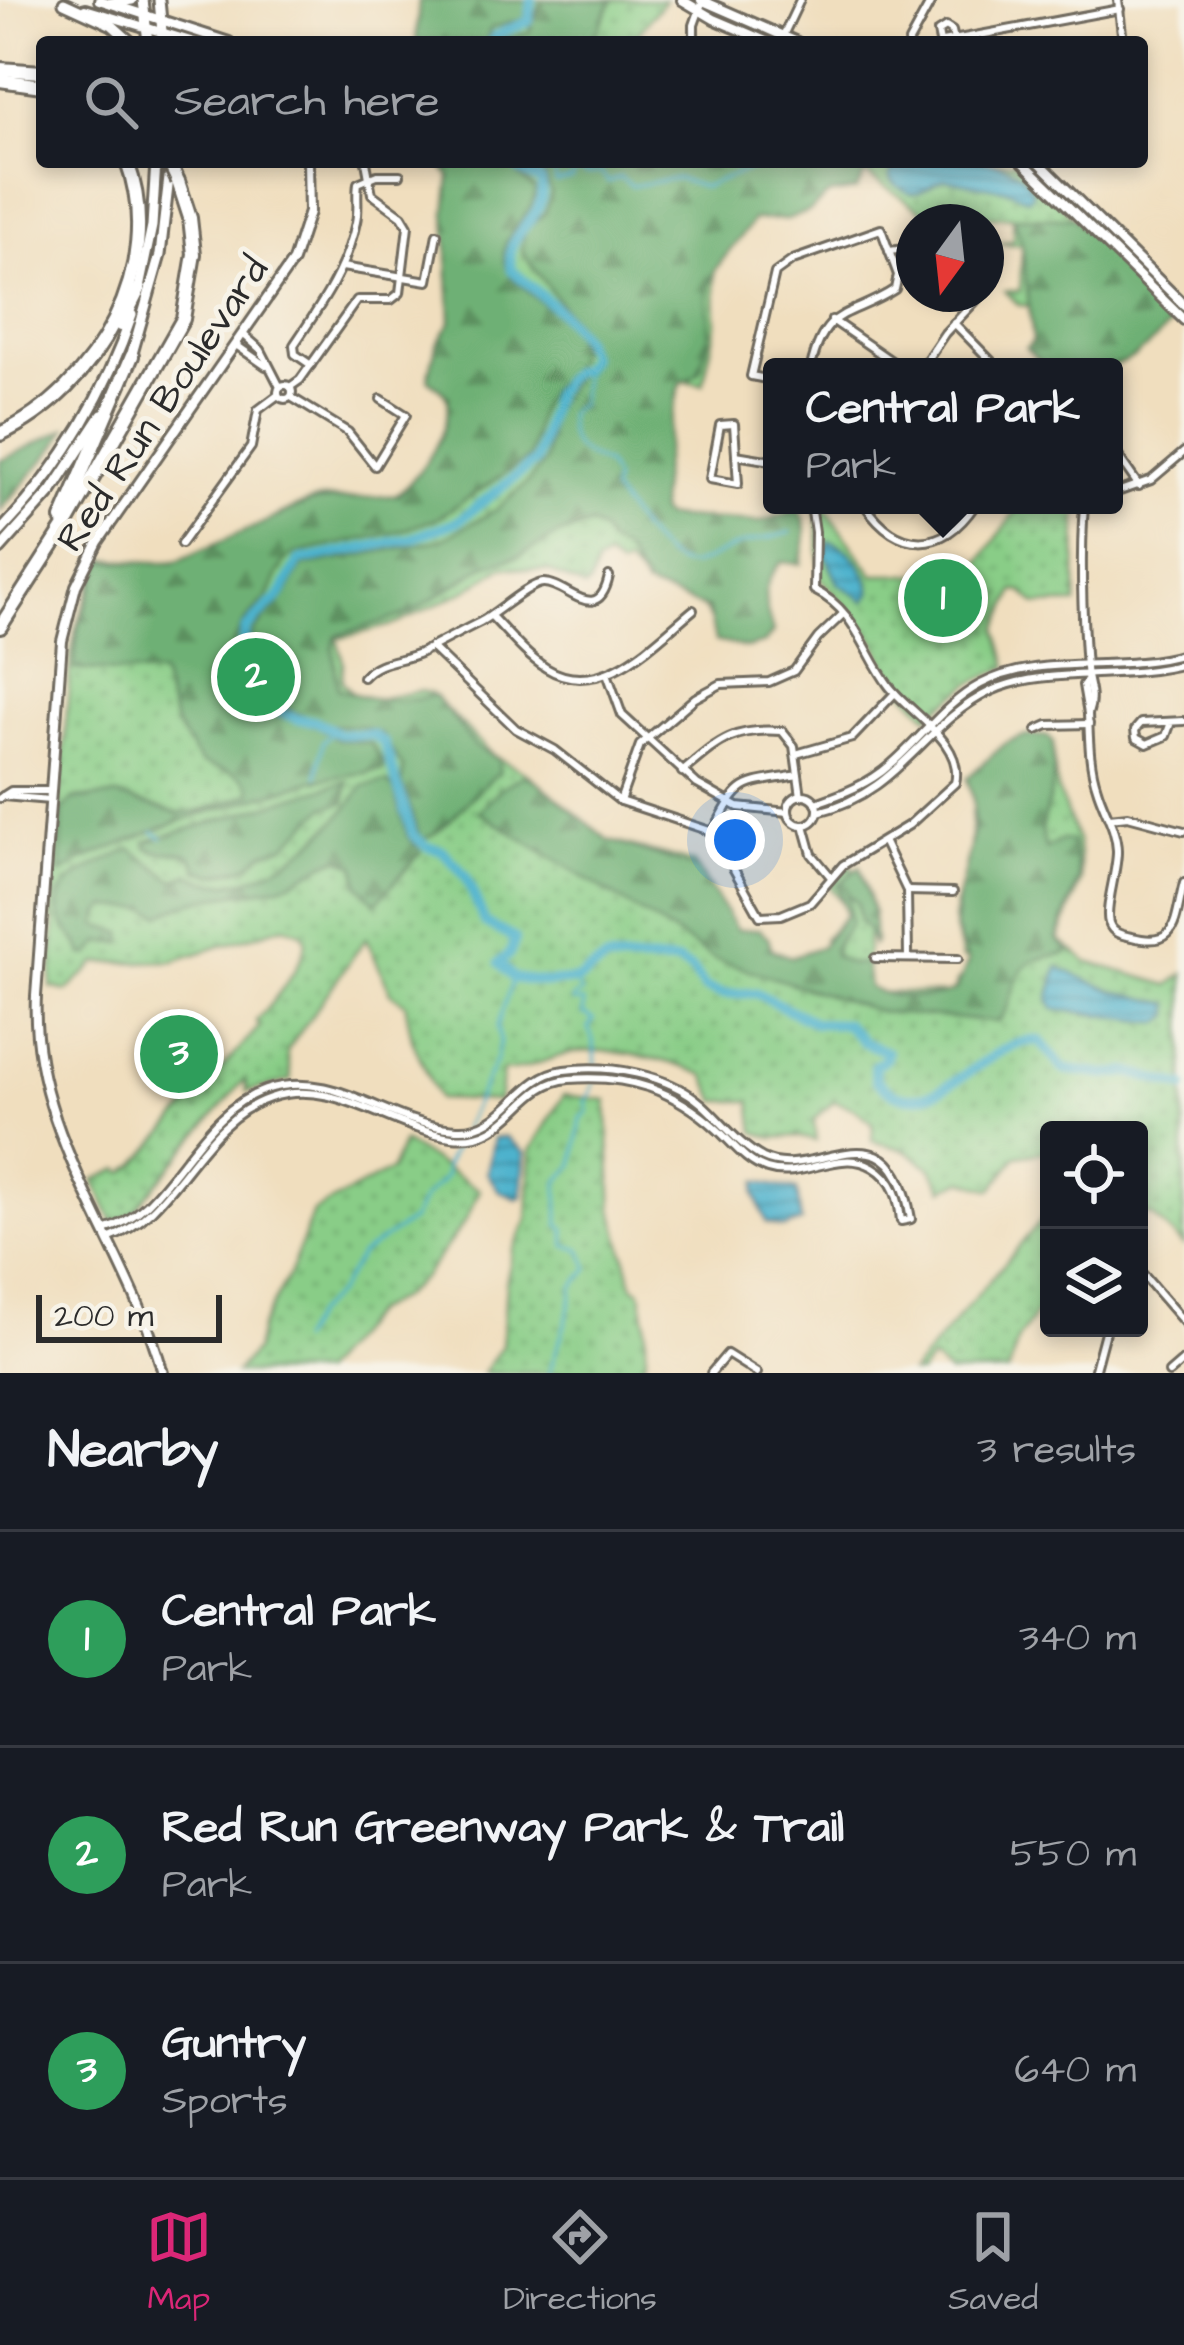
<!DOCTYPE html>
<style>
:root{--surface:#171b24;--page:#20242c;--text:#f1f3f6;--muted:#9ea1a6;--line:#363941;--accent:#db2777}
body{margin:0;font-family:"Architects Daughter",sans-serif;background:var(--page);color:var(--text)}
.controls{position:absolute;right:36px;bottom:36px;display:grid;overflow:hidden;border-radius:12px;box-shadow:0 6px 18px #0003}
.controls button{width:108px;height:108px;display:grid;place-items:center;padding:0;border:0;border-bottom:3px solid var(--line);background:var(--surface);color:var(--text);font:60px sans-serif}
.compass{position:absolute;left:896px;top:204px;width:108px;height:108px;border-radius:50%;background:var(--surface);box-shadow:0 6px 18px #0003;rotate:195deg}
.scale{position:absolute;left:36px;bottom:30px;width:186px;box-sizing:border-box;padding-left:12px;border:6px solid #2b2b2b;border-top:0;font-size:33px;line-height:42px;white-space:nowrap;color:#2b2b2b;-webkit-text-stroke:9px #f7f3e8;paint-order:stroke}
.you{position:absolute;left:735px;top:840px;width:42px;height:42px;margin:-30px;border:9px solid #fff;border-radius:50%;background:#1a73e8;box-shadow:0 0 0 18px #1a73e833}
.badge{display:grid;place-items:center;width:78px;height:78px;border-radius:50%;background:var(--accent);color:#fff;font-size:39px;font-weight:700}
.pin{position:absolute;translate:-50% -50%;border:6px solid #fff;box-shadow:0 3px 12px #0006}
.popup{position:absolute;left:763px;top:358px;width:360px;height:156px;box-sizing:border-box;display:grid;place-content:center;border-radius:12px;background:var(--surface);filter:drop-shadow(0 3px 9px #0005);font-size:39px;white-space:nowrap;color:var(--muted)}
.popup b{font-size:45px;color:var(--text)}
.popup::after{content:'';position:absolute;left:50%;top:100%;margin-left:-24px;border:24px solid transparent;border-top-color:var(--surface)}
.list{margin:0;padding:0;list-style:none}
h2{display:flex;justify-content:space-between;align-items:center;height:156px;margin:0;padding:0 48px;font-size:51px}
h2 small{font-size:39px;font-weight:400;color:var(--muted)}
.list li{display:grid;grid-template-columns:78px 1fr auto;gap:36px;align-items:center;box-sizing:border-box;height:216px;padding:0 48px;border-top:3px solid var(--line)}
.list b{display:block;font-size:45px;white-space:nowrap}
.list p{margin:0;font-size:39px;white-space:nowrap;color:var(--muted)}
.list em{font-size:39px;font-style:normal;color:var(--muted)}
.icon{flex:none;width:66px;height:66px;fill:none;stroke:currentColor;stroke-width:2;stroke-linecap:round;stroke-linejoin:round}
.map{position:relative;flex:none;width:1184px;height:1373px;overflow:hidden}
.search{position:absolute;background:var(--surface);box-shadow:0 6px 18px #0003;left:36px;right:36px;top:36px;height:132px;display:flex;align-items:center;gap:30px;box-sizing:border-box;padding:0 42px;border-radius:12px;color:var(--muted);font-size:45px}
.sheet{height:804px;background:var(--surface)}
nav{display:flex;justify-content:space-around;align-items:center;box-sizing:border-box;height:168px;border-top:3px solid var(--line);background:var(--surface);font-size:33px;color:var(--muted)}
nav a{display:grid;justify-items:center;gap:6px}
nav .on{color:var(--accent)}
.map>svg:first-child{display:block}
</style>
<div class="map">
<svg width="1184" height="1373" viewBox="0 0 1184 1373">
<defs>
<pattern id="green-dots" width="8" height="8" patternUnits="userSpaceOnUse" patternTransform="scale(3)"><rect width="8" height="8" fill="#89cd87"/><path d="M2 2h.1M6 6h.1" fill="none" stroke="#76b075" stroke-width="1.8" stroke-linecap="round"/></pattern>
<pattern id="forest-firs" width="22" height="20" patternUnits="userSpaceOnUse" patternTransform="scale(3)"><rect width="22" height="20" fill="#6eb074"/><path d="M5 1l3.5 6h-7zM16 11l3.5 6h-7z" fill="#5b8f5f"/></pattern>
<pattern id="water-rules" width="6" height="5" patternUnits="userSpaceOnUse" patternTransform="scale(3)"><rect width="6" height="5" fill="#4eb2cd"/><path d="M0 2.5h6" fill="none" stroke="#4191a7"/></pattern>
</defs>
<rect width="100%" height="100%" fill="#f7f3e8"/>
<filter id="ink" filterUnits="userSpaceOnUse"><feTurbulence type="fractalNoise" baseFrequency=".00833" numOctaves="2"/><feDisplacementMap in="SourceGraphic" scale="24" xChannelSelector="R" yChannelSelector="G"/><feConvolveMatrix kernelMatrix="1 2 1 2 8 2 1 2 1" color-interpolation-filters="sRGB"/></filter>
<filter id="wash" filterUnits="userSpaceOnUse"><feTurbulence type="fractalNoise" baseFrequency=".004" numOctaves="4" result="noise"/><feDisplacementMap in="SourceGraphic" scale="48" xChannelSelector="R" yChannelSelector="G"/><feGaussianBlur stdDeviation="2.7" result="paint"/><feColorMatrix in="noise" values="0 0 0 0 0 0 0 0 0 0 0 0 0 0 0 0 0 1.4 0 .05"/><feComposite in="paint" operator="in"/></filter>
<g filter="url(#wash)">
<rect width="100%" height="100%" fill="#f0debe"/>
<g fill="url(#green-dots)" stroke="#5a7c59" stroke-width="3">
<path d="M477 0H665L631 42H474Z"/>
<path d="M444 162H1017L1101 245 1113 361 1045 367 1026 348 1033 341 1030 306 1019 305 1005 291H1020L1022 245 999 243 1013 240V217L928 214 852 165 713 203 716 325 703 384 588 366 548 483 775 550 717 632 700 602 659 586 651 589 626 564 620 568 607 558 596 564 590 584 585 588 549 571 503 567 467 590 396 624 337 639 343 662 342 682 360 702 420 691 430 693 494 756 527 773 604 839 694 863 730 929 790 957 814 949 822 957 831 947 823 939 849 912 829 885 851 864 870 905 864 992 952 994 958 980 966 978 968 959H962L953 920 957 897 969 868 972 812 977 814 1052 752 1058 791 1078 842 1081 881 1059 940 1088 962 1169 985 1184 974V1245L1151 1215 1139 1213V1130H1049V1151L1017 1156 992 1190 964 1180 943 1189 932 1169 906 1150 872 1141 873 1123 855 1109 834 1101 814 1120 816 1141 797 1136 774 1138 755 1132 751 1101H717L705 1075C673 1061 603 1044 567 1054 544 1060 527 1070 503 1071L499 1101 438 1099 412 1039 405 1003 391 993 366 938 287 1051 291 1080 247 1092 245 1079 132 1213 113 1223 94 1180 120 1169 124 1173 137 1164 203 1090 200 1086 216 1068 220 1070 260 1026 256 1021C268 1008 317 950 303 934 299 930 288 927 284 926L174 961 97 963 67 991 51 987 55 921 51 920 71 657 76 628 101 559C131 559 165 567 194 557 235 543 270 515 312 501 335 494 362 505 386 498 413 491 446 438 449 411 451 397 440 388 432 379L458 326 455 174Z"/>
<path d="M817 505H823L874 575H971L1020 505H1073L1077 509 1076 604 1037 605 1023 592 1015 591 998 629 1008 667 970 684 928 716 896 683 874 639 820 577Z"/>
<path d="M564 1095 607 1100 613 1209 633 1286 641 1291 646 1321V1357L640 1373H483L502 1346 506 1283 513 1251 528 1220 531 1150Z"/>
<path d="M403 1142 480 1190 466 1220 424 1277 401 1297 373 1312 320 1373H235L255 1350 260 1328 290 1273 313 1212 391 1170Z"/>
<path d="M1049 1211V1278L1038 1310 1018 1340 1008 1372 948 1373 931 1359 920 1373H911Z"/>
</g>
<g fill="url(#forest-firs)" stroke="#4c6e50" stroke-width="3">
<path d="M419 0H529L525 19 491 28 486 42H416Z"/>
<path d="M542 0H613L592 42H496L529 32Z"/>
<path d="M438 162H514L519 176 535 189C535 218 504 227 504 255 504 291 577 312 578 349 578 367 555 381 546 395 535 411 535 439 529 458L436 519 401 531 293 554 283 564 268 597 244 623 225 661 219 692 231 710H259L318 726 336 739 371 743 383 762V770L315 780 179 821 82 860 61 874 62 811 73 799 117 796 177 813 200 811 252 793C247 769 221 772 201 763L175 724 161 675 74 669 78 627 103 561 173 563 311 502 399 495C425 466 448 438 449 397L428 379 436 345 451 322 446 212 450 176Z"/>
<path d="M529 162H862L863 178 856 190 829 194 808 212 789 219 753 220C741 241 713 265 709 285 705 301 711 319 709 335 707 348 702 361 698 373L681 383C670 418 660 475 659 512L664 517 760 522 798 510C812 524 804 547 801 564L781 562C759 587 764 602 773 632L765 643 747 648 715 641 708 609 645 586 625 552 608 543 602 532 591 525 560 534 519 556 484 566 411 613 336 636 333 648 338 689C371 700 401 705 434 695L475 746 499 760V773C474 788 445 835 421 840L402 784 403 768 381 734 362 727 329 725 252 696 236 702 229 690 253 632 285 596 302 566 440 540 496 510 527 483 545 461 551 412 590 353 578 328 522 252 524 230 545 213 551 192 542 171Z"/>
<path d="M1014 217 1073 218 1177 318C1121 375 1122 367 1045 367L1026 348 1033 341 1022 245Z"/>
<path d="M66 429 57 445 0 511V461Z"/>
<path d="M1024 736H1048L1053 741C1053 754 1054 768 1053 781 1050 806 1036 824 1046 849L1061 840 1072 841 1079 877 1057 939 1069 952C1058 956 1040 957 1031 962 1011 975 1014 1006 998 1022L881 1012 715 959 479 812 501 788 524 775 538 782 608 840 698 869 737 930 759 929 768 937 772 950 791 957 820 947 846 915 838 885 860 866 873 912 875 942 873 945 868 929 860 923 857 903 848 894 851 923 837 944 834 956 850 964 866 963 869 987C890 1000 934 1001 956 990L968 962 955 926 958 898 974 830 973 799 967 778 1007 742Z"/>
<path d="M348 781 345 802 325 807 285 846 264 852 249 866 216 875 198 870C191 840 166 861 147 847L146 842Z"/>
<path d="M387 782 394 789 408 837 421 852 376 903 359 885 356 865 339 858C317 864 301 881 279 886 236 897 204 892 161 915L148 909 107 907 100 914 97 925 123 933V943L101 942 90 955H83C79 940 70 936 63 923 41 881 101 865 131 849L174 880 190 874C247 910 334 833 363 786Z"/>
</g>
<g fill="url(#water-rules)" stroke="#3c6e7c" stroke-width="3">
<path d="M897 162C937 162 1017 146 1033 193L1028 199 1008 190 945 179C921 186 919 206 892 181L890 175Z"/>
<path d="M829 541C850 546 869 572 871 593L865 601 838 583 825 554Z"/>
<path d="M1058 967 1113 991 1171 1004V1015L1161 1023 1054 1009 1049 999Z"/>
<path d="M506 1137 525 1153 522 1196 518 1199 499 1191 487 1173 494 1138Z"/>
<path d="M757 1182 797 1190 801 1222 784 1228 767 1223 755 1193Z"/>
</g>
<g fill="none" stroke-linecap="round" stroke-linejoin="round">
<g stroke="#4eb2cd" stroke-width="3">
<path d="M527 176 554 168 556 182 572 178 576 169 586 174 601 172 608 182 620 177 632 186 676 178 703 187 769 162"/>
<path d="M583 369 580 405 569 411C564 443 576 453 606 464L614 479 612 492C629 512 664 572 694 565 709 561 723 551 737 546 754 539 772 539 791 532"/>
<path d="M317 776 323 741 334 732"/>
<path d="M153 832 163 838"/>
<path d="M463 1129 496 1060 500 1040 497 1027 513 978"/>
<path d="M298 1341 314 1314 337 1293 360 1255 412 1220 423 1199 445 1177V1167L459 1137"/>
<path d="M549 1373C557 1346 571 1314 573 1287L589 1269 581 1249 566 1246 565 1229 559 1225 558 1182 574 1165 581 1118 588 1112 586 1100C599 1085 598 1046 588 1028L594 1020 583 1014 584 1002H573L574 997 582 993 573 980"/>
</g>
<g stroke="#4eb2cd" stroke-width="10">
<path d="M491 42 495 36 529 21 532 0"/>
<path d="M515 162 520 171 541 181C549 225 500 227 512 270L560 312 582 338 589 356 583 369 571 372 553 395 536 461 458 521 413 538 299 561 281 595 246 629 236 673 225 682 227 697 237 704 259 703 297 719 316 721 339 734 373 735 384 743 413 835 426 846 442 850 465 875 485 923 515 939 510 953 499 963 513 978 547 983 578 980 606 961 678 962 692 970 704 988 723 994 756 993 815 1023 846 1024 863 1042 887 1052 886 1058 874 1066 876 1080C931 1137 984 1035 1040 1041L1063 1069 1106 1075 1128 1072 1184 1087"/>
</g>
</g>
</g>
<g filter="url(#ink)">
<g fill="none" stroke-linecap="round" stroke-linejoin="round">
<g stroke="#706a5e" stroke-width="12">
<g id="street">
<path d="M1118 0 1123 42"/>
<path d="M687 42 694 37V25L703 0"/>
<path d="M780 42 800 0"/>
<path d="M909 42 932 0"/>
<path d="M940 42 938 32 946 27 952 31 954 40"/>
<path d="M942 42 1120 9"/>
<path d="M986 250V285"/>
<path d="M889 251 914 248"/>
<path d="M342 267 428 281 437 234"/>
<path d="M832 320 900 367"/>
<path d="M954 323 997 367"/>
<path d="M244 335 261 350 280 387"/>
<path d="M236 345 266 366"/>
<path d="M311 365 295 354 294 345C321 305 346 270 356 222 359 209 356 196 358 183L377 175H400"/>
<path d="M922 367 945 333 982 294"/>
<path d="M772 380 751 376 775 273 793 260 881 229 898 275 895 289C851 318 825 305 811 367"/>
<circle cx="285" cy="392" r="7"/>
<path d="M290 387 300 380 357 300H391L400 293 408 226 402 216 372 194 366 162"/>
<path d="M291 397 348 432 375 466 406 415 381 399"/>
<path d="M734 424 738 484 710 479 720 425Z"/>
<path d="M1114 450 1139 486"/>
<path d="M736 455 772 461"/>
<path d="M1114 493 1151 480 1184 452"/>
<path d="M865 505C898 553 942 554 975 505"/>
<path d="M1084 505C1080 559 1082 614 1086 668 1087 685 1095 696 1088 714"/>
<path d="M181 544 251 447 258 410 278 395"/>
<path d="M491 616C508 633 525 655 546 668 601 702 654 642 693 610"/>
<path d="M431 647 516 729 555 750 620 801 713 832C741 778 740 785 798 775"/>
<path d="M608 676 622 715 697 784 738 807 788 812"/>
<path d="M363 677C379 659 401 662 422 652 441 642 460 632 480 622 497 613 528 584 543 583 566 582 598 628 609 576"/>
<path d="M1087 681 1083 685 1088 714C1089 738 1089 765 1097 788 1103 809 1116 827 1117 850 1118 869 1104 909 1109 923 1113 934 1122 935 1132 937 1179 949 1174 920 1184 883"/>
<path d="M1171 722 1166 736 1147 744 1136 738 1135 730 1141 723 1184 721"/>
<path d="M1037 730 1048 725 1089 724"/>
<path d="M796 754 852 738 895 693"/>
<path d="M682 772C718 742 732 727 782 731L794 746 801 796"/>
<circle cx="803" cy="810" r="15"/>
<path d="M3 796 50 800"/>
<path d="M0 798 11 791H50"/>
<path d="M620 801 640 745 695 698 721 684 769 682 794 671 818 638 843 614"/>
<path d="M816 803C842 794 869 784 890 765 921 739 945 703 981 684 1042 652 1119 674 1184 654"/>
<path d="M818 812C901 792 923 723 991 691 1045 666 1123 681 1184 664"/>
<path d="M1109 818 1128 816 1184 831"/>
<path d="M804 825 812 854 831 877"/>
<path d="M713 832 760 916 781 915 810 903 843 865 909 825 955 783C965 743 910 713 889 686 864 653 856 610 814 590L815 532 811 505"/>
<path d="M884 843 907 891 908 958"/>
<path d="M907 891 953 892"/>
<path d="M875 958 958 959"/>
<path d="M104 1230C169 1214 195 1113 265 1090 337 1067 388 1126 457 1129 506 1132 518 1076 564 1070 608 1064 668 1074 702 1104 721 1121 740 1146 763 1158 816 1184 891 1097 911 1219L901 1221C899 1199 894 1179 873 1167 839 1147 803 1181 767 1169 747 1163 733 1144 718 1130 674 1090 629 1074 569 1079 519 1083 512 1144 452 1137 389 1129 334 1076 270 1098 198 1122 177 1214 108 1239"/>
<path d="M1139 1270 1184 1322"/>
<path d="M711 1373 727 1354 757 1373"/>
<path d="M1094 1373 1106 1328"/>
<path d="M1169 1373 1184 1360"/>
</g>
</g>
<g stroke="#706a5e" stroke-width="14">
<g id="secondary">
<path d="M99 0 229 42"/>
<path d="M682 0 714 19 768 42"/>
<path d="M701 0 797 42"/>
<path d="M85 9 194 42"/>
<path d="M1023 162 1184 320"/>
<path d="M1039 162 1184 305"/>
<path d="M163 1373C128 1246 29 1133 36 996L62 641 76 586 98 542 293 261 309 212 308 162"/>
</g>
</g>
<g stroke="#706a5e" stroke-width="15">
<g id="primary">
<path d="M143 0 148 42"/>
<path d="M159 0 163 42"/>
<path d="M64 3 112 25 131 42"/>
<path d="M111 3 132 0"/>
<path d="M138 293 152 226 156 162"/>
<path d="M131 357 160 255 170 169"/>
<path d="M0 532C60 469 104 398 132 315"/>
<path d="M0 549 52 491 102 415"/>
</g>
</g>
<g stroke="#706a5e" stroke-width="18">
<g id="highway">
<path d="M0 69 42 72"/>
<path d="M0 80 42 86"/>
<path d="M121 325 139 289"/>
<path d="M0 434C97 389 166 267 127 162"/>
<path d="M62 519 132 356"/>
<path d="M0 627 69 520 183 319 194 254 190 218 178 181"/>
</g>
</g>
<use href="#street" stroke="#fff" stroke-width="6"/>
<use href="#secondary" stroke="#fff" stroke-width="8"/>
<use href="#primary" stroke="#fff" stroke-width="9"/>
<use href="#highway" stroke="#fff" stroke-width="12"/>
<g stroke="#706a5e" stroke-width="18" stroke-linecap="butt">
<path id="highway-bridge" d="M169 162 178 181"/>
</g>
<use href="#highway-bridge" stroke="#fff" stroke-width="12"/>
</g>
</g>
<g text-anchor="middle" stroke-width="10" stroke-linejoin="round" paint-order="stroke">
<g font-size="39" fill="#2b2b2b" stroke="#f7f3e8">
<text transform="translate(161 403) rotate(-56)" y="14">Red Run Boulevard</text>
</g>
</g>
</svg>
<div class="controls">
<button><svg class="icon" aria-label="locate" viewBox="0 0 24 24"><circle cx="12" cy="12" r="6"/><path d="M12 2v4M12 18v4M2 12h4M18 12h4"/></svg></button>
<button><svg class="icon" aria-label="layers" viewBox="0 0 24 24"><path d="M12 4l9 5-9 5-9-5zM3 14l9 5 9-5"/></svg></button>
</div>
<svg class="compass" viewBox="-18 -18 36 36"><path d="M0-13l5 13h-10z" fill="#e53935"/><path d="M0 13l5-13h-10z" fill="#9ea1a6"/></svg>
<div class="scale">200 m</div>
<div class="you"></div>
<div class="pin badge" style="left:943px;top:598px;background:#2e9e5b">1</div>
<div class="popup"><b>Central Park</b>Park</div>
<div class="pin badge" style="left:256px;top:677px;background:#2e9e5b">2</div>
<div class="pin badge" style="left:179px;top:1054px;background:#2e9e5b">3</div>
<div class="search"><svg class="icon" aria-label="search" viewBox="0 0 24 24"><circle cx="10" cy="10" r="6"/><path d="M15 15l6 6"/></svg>Search here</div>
</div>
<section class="sheet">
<h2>Nearby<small>3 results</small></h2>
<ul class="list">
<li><span class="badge" style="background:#2e9e5b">1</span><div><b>Central Park</b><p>Park</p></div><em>340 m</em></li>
<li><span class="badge" style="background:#2e9e5b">2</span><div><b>Red Run Greenway Park &amp; Trail</b><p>Park</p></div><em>550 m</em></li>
<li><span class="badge" style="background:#2e9e5b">3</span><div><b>Guntry</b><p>Sports</p></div><em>640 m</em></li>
</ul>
</section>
<nav>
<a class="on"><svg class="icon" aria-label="map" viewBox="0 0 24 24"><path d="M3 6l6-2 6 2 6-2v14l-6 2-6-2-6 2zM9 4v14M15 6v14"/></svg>Map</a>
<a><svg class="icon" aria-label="directions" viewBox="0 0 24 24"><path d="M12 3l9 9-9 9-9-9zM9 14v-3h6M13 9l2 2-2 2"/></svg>Directions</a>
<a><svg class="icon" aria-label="saved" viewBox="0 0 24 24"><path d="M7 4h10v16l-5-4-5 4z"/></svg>Saved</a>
</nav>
